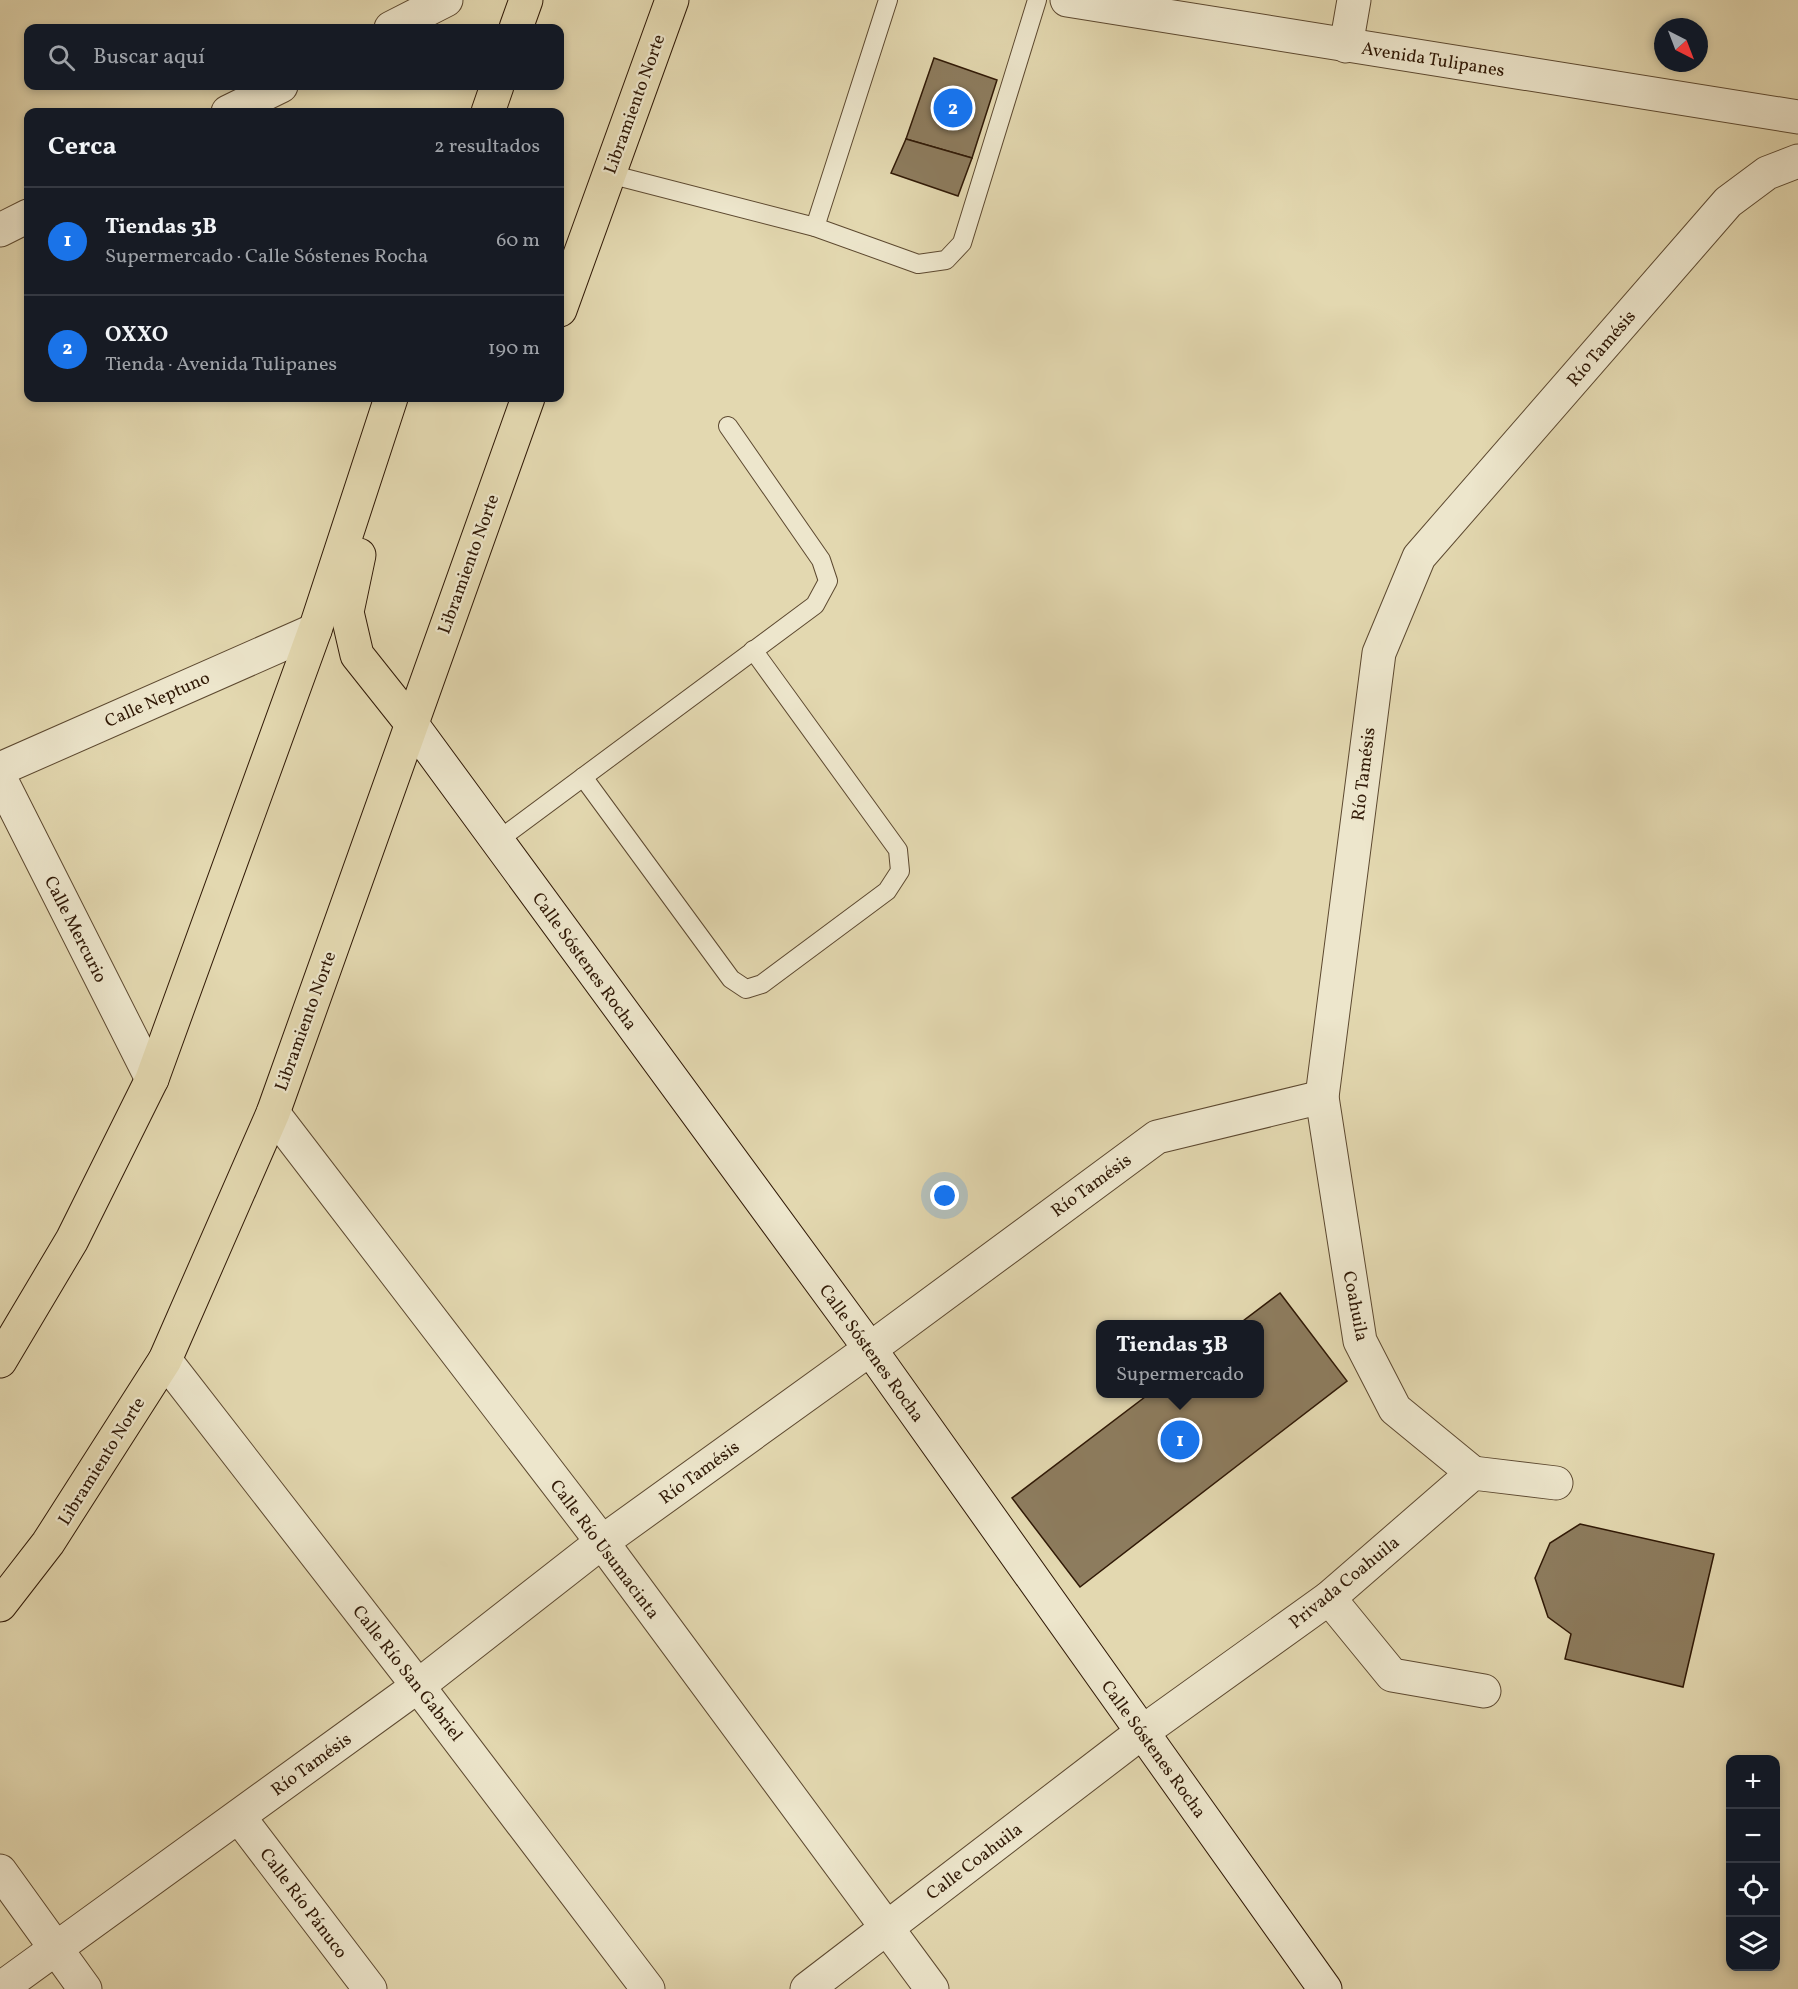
<!DOCTYPE html>
<html lang="es">
<meta charset="utf-8">
<style>
:root{--surface:#171b24;--page:#242831;--text:#f1f3f6;--muted:#9ea1a6;--line:#363941;--accent:#1a73e8}
body{margin:0;font-family:Vollkorn,serif;background:var(--page);color:var(--text)}
.controls{position:absolute;right:18px;bottom:18px;display:grid;overflow:hidden;border-radius:12px;box-shadow:0 3px 9px #0003}
.controls button{width:54px;height:54px;display:grid;place-items:center;padding:0;border:0;border-bottom:2px solid var(--line);background:var(--surface);color:var(--text);font:30px sans-serif}
.compass{position:absolute;left:1654px;top:18px;width:54px;height:54px;border-radius:50%;background:var(--surface);box-shadow:0 3px 9px #0003;rotate:138deg}
.you{position:absolute;left:945px;top:1196px;width:21px;height:21px;margin:-15px;border:4px solid #fff;border-radius:50%;background:#1a73e8;box-shadow:0 0 0 9px #1a73e833}
.badge{display:grid;place-items:center;width:39px;height:39px;border-radius:50%;background:var(--accent);color:#fff;font-size:20px;font-weight:700}
.pin{position:absolute;translate:-50% -50%;border:3px solid #fff;box-shadow:0 2px 6px #0006}
.popup{position:absolute;left:1096px;top:1320px;width:168px;height:78px;box-sizing:border-box;display:grid;place-content:center;border-radius:12px;background:var(--surface);filter:drop-shadow(0 2px 4px #0005);font-size:20px;white-space:nowrap;color:var(--muted)}
.popup b{font-size:22px;color:var(--text)}
.popup::after{content:'';position:absolute;left:50%;top:100%;margin-left:-12px;border:12px solid transparent;border-top-color:var(--surface)}
.list{margin:0;padding:0;list-style:none}
h2{display:flex;justify-content:space-between;align-items:center;height:78px;margin:0;padding:0 24px;font-size:26px}
h2 small{font-size:20px;font-weight:400;color:var(--muted)}
.list li{display:grid;grid-template-columns:39px 1fr auto;gap:18px;align-items:center;box-sizing:border-box;height:108px;padding:0 24px;border-top:2px solid var(--line)}
.list b{display:block;font-size:22px;white-space:nowrap}
.list p{margin:0;font-size:20px;white-space:nowrap;color:var(--muted)}
.list em{font-size:20px;font-style:normal;color:var(--muted)}
.icon{flex:none;width:33px;height:33px;fill:none;stroke:currentColor;stroke-width:2;stroke-linecap:round;stroke-linejoin:round}
.map{position:relative;flex:none;width:1798px;height:1989px;overflow:hidden}
.search{position:absolute;background:var(--surface);box-shadow:0 3px 9px #0003;left:24px;top:24px;width:540px;height:66px;display:flex;align-items:center;gap:15px;box-sizing:border-box;padding:0 21px;border-radius:12px;color:var(--muted);font-size:22px}
.panel{position:absolute;background:var(--surface);box-shadow:0 3px 9px #0003;left:24px;top:108px;width:540px;height:294px;border-radius:12px}
.map>svg:first-child{display:block}
</style>
<div class="map">
<svg width="1798" height="1989" viewBox="0 0 1798 1989">
<rect width="100%" height="100%" fill="#e3d8b0"/>
<filter id="stains"><feTurbulence type="fractalNoise" baseFrequency=".00333" numOctaves="4"/><feColorMatrix values="0 0 0 0 .2 0 0 0 0 .09 0 0 0 0 .02 0 0 0 .5 -.17"/></filter>
<radialGradient id="worn" r=".72"><stop offset=".6" stop-color="#630" stop-opacity="0"/><stop offset="1" stop-color="#630" stop-opacity=".3"/></radialGradient>
<g fill="#8d7c5e" stroke="#301906" stroke-width="1.5">
<path d="M934 58 997 80 972 158 906 139Z"/>
<path d="M906 139 972 158 958 196 891 173Z"/>
<path d="M1280 1293 1347 1381 1080 1587 1012 1498 1149 1394H1260V1324H1239Z"/>
<path d="M1580 1524 1714 1554 1683 1687 1565 1659 1571 1634 1548 1617 1535 1578 1550 1543Z"/>
</g>
<g fill="none" stroke-linecap="round" stroke-linejoin="round">
<g stroke="#5d4930" stroke-width="20">
<g id="lane">
<path d="M609 174 815 227 918 264 946 260 962 243 1037 0"/>
<path d="M815 227 888 0"/>
<path d="M583 777 731 979 746 989 762 984 887 891 900 871 898 850 753 650"/>
<path d="M497 841 815 605 828 581 821 560 728 426"/>
</g>
</g>
<g stroke="#5d4930" stroke-width="35">
<g id="street">
<path d="M1067 0 1798 117"/>
<path d="M391 28 446 0"/>
<path d="M1346 46 1354 0"/>
<path d="M228 112 281 86"/>
<path d="M0 230 28 216"/>
<path d="M0 769 315 630"/>
<path d="M0 778 152 1079"/>
<path d="M273 1113 602 1542 932 1989"/>
<path d="M165 1360 418 1686 648 1989"/>
<path d="M1473 1473 1395 1409 1360 1341 1322 1097 1379 653 1419 557 1728 202 1767 173 1798 161"/>
<path d="M1329 1598 1392 1675 1484 1691"/>
<path d="M239 1817 370 1989"/>
<path d="M0 1871 85 1989"/>
<path d="M0 1989 418 1686 602 1542 870 1349 1157 1137 1322 1097"/>
<path d="M807 1989 1141 1733 1329 1598 1473 1473 1556 1483"/>
</g>
</g>
<g stroke="#301906" stroke-width="35">
<path id="secondary" d="M411 723 870 1349 1325 1989"/>
</g>
<g stroke="#301906" stroke-width="35">
<g id="primary">
<path d="M516 28 526 0"/>
<path d="M488 112 497 86"/>
<path d="M560 310 672 0"/>
<path d="M359 555 347 612 357 655 411 723"/>
<path d="M0 1361 72 1240 152 1079 315 630 391 398"/>
<path d="M0 1605 48 1543 165 1360 273 1113 528 398"/>
</g>
</g>
<use href="#lane" stroke="#ede6cc" stroke-width="18"/>
<use href="#street" stroke="#ede6cc" stroke-width="33"/>
<use href="#secondary" stroke="#ede6cc" stroke-width="33"/>
<use href="#primary" stroke="#e3d8b0" stroke-width="33"/>
</g>
<g text-anchor="middle" stroke-width="4.5" stroke-linejoin="round" paint-order="stroke">
<g font-size="18" fill="#301906" stroke="#ede6cc">
<text transform="translate(1433 59) rotate(9)" y="6">Avenida Tulipanes</text>
<text transform="translate(634 104) rotate(-70)" y="6">Libramiento Norte</text>
<text transform="translate(1601 348) rotate(-49)" y="6">Río Tamésis</text>
<text transform="translate(468 564) rotate(-70)" y="6">Libramiento Norte</text>
<text transform="translate(157 699) rotate(-24)" y="6">Calle Neptuno</text>
<text transform="translate(1363 774) rotate(-83)" y="6">Río Tamésis</text>
<text transform="translate(76 929) rotate(63)" y="6">Calle Mercurio</text>
<text transform="translate(585 961) rotate(54)" y="6">Calle Sóstenes Rocha</text>
<text transform="translate(305 1021) rotate(-70)" y="6">Libramiento Norte</text>
<text transform="translate(1091 1185) rotate(-36)" y="6">Río Tamésis</text>
<text transform="translate(1356 1306) rotate(79)" y="6">Coahuila</text>
<text transform="translate(872 1353) rotate(54)" y="6">Calle Sóstenes Rocha</text>
<text transform="translate(101 1461) rotate(-58)" y="6">Libramiento Norte</text>
<text transform="translate(699 1472) rotate(-36)" y="6">Río Tamésis</text>
<text transform="translate(605 1549) rotate(53)" y="6">Calle Río Usumacinta</text>
<text transform="translate(1344 1582) rotate(-39)" y="6">Privada Coahuila</text>
<text transform="translate(408 1673) rotate(52)" y="6">Calle Río San Gabriel</text>
<text transform="translate(1154 1749) rotate(54)" y="6">Calle Sóstenes Rocha</text>
<text transform="translate(311 1764) rotate(-36)" y="6">Río Tamésis</text>
<text transform="translate(974 1861) rotate(-37)" y="6">Calle Coahuila</text>
<text transform="translate(304 1903) rotate(53)" y="6">Calle Río Pánuco</text>
</g>
</g>
<rect width="100%" height="100%" filter="url(#stains)"/>
<rect width="100%" height="100%" fill="url(#worn)"/>
</svg>
<div class="controls">
<button>+</button>
<button>−</button>
<button><svg class="icon" aria-label="locate" viewBox="0 0 24 24"><circle cx="12" cy="12" r="6"/><path d="M12 2v4M12 18v4M2 12h4M18 12h4"/></svg></button>
<button><svg class="icon" aria-label="layers" viewBox="0 0 24 24"><path d="M12 4l9 5-9 5-9-5zM3 14l9 5 9-5"/></svg></button>
</div>
<svg class="compass" viewBox="-18 -18 36 36"><path d="M0-13l5 13h-10z" fill="#e53935"/><path d="M0 13l5-13h-10z" fill="#9ea1a6"/></svg>
<div class="you"></div>
<div class="pin badge" style="left:1180px;top:1440px">1</div>
<div class="popup"><b>Tiendas 3B</b>Supermercado</div>
<div class="pin badge" style="left:953px;top:108px">2</div>
<div class="search"><svg class="icon" aria-label="search" viewBox="0 0 24 24"><circle cx="10" cy="10" r="6"/><path d="M15 15l6 6"/></svg>Buscar aquí</div>
<section class="panel">
<h2>Cerca<small>2 resultados</small></h2>
<ul class="list">
<li><span class="badge">1</span><div><b>Tiendas 3B</b><p>Supermercado · Calle Sóstenes Rocha</p></div><em>60 m</em></li>
<li><span class="badge">2</span><div><b>OXXO</b><p>Tienda · Avenida Tulipanes</p></div><em>190 m</em></li>
</ul>
</section>
</div>
